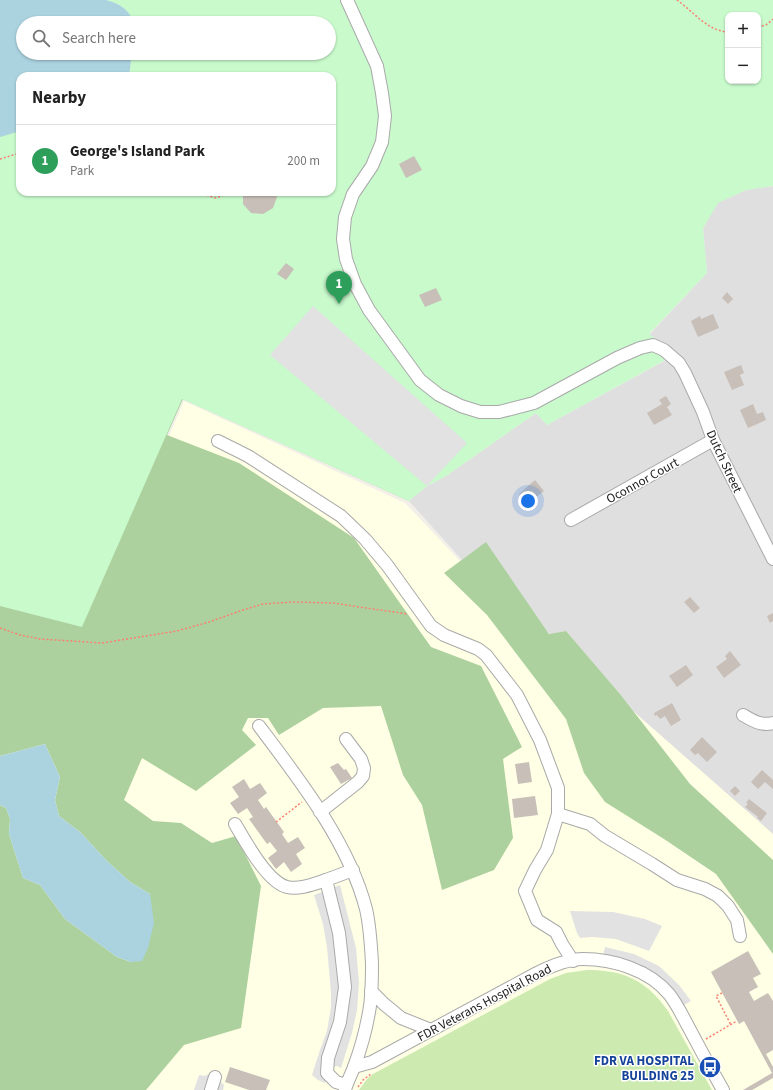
<!DOCTYPE html>
<meta charset="utf-8">
<style>
:root{--surface:#fff;--page:#f6f6f6;--text:#222;--muted:#767676;--line:#e0e0e0;--accent:#db2777}
body{margin:0;font-family:"Source Sans 3",sans-serif;background:var(--page);color:var(--text)}
.controls{position:absolute;right:12px;top:12px;display:grid;overflow:hidden;border-radius:8px;box-shadow:0 1px 3px #0004}
.controls button{width:36px;height:36px;display:grid;place-items:center;padding:0;border:0;border-bottom:1px solid var(--line);background:var(--surface);color:var(--text);font:20px sans-serif}
.you{position:absolute;left:528px;top:501px;width:14px;height:14px;margin:-10px;border:3px solid #fff;border-radius:50%;background:#1a73e8;box-shadow:0 0 0 6px #1a73e833}
.badge{display:grid;place-items:center;width:26px;height:26px;border-radius:50%;background:var(--accent);color:#fff;font-size:13px;font-weight:700}
.pin{position:absolute;translate:-50% -33px;filter:drop-shadow(0 1px 2px #0008)}
.pin::after{content:'';position:absolute;top:21px;width:14px;height:12px;background:inherit;clip-path:polygon(0 0,100% 0,50% 100%)}
.list{margin:0;padding:0;list-style:none}
h2{display:flex;justify-content:space-between;align-items:center;height:52px;margin:0;padding:0 16px;font-size:17px}
h2 small{font-size:13px;font-weight:400;color:var(--muted)}
.list li{display:grid;grid-template-columns:26px 1fr auto;gap:12px;align-items:center;box-sizing:border-box;height:72px;padding:0 16px;border-top:1px solid var(--line)}
.list b{display:block;font-size:15px;white-space:nowrap}
.list p{margin:0;font-size:13px;white-space:nowrap;color:var(--muted)}
.list em{font-size:13px;font-style:normal;color:var(--muted)}
.icon{flex:none;width:22px;height:22px;fill:none;stroke:currentColor;stroke-width:2;stroke-linecap:round;stroke-linejoin:round}
.map{position:relative;flex:none;width:773px;height:1090px;overflow:hidden}
.search{position:absolute;background:var(--surface);box-shadow:0 1px 3px #0004;left:16px;top:16px;width:320px;height:44px;display:flex;align-items:center;gap:10px;box-sizing:border-box;padding:0 14px;border-radius:22px;color:var(--muted);font-size:15px}
.panel{position:absolute;background:var(--surface);box-shadow:0 1px 3px #0004;left:16px;top:72px;width:320px;height:124px;border-radius:12px}
.map>svg:first-child{display:block}
</style>
<div class="map">
<svg width="773" height="1090" viewBox="0 0 773 1090">
<rect width="100%" height="100%" fill="#f2efe9"/>
<path fill="#e0dfdf" d="M773 186V860L690 784 620 694 566 631 549 634 486 543 462 560 409 501 427 486 446 476 536 413 547 425 677 354 649 335 707 273 703 228 717 203 746 190Z"/>
<path fill="#ffffe5" d="M184 401 405 503 460 561 489 577 616 696 773 834V1090H0V609L84 631Z"/>
<path fill="#cdebb0" d="M587 970C624 970 646 980 668 1011L712 1090H359L367 1079 373 1074 550 979 566 973Z"/>
<g fill="#add19e">
<path d="M20 131V192L409 501 183 399 167 435 239 463 354 538 431 647 481 666 522 747 503 759 513 838 494 870 442 890 422 805 403 775 381 706 323 708 279 735 268 718H248L242 730 256 745 196 791 142 758 124 800 153 821 181 823 212 843 236 836 261 886 241 1028 184 1045 146 1090H0V805L6 808 10 819 9 834 23 878 40 885 65 919 117 957 131 962 150 894 130 882 106 860 80 832 59 816 55 800 60 777 45 744 0 756V137Z"/>
<path d="M486 542 549 634 566 631 620 694 690 784 773 860V954L716 874 664 839 605 802 584 773 566 719 487 615 444 573Z"/>
</g>
<path fill="#c8facc" fill-rule="evenodd" d="M106 0H773V186L746 190 718 203 703 228 707 273 649 334 678 353 547 425 536 413 446 476 427 486 409 501 182 399 82 627 0 606V137L20 131V192H332V76H129L132 53H329V23H134C129 9 120 4 106 0ZM728 15H758V81H728Z"/>
<g fill="#e2e2e2">
<path d="M313 306 467 443 427 486 270 355Z"/>
<path d="M340 885 356 948 359 983 357 1010 352 1033 341 1068 337 1066 332 1067 325 1083 318 1080 312 1075 320 1050 327 1031 331 1007V993L327 947 323 924 314 895Z"/>
<path d="M570 911 613 912 645 919 662 926 649 951 616 939 592 937 580 938 577 933Z"/>
<path d="M605 947 634 954 659 966 679 985 691 1001 675 1010 651 983 630 971 601 964Z"/>
<path d="M208 1074 219 1076 220 1081 224 1085 223 1090H194L199 1075 205 1076Z"/>
</g>
<g fill="#aad3df">
<path d="M0 0H106C120 4 129 9 134 23H23V53H132L129 76H20V131L0 137Z"/>
<path d="M45 744 60 777 55 800 59 816 80 832 106 860 130 882 150 894 154 923 148 948 142 961 131 962 117 957 65 919 40 885 23 878 9 834 10 819 6 808 0 805V756Z"/>
</g>
<g fill="#c7bfb8">
<path d="M414 156 422 170 406 178 399 164Z"/>
<path d="M243 192H275L277 197 273 208 263 214 251 213 243 204Z"/>
<path d="M286 263 294 269 286 280 277 274Z"/>
<path d="M436 288 442 300 425 307 419 295Z"/>
<path d="M727 292 733 299 728 304 722 298Z"/>
<path d="M713 314 719 328 698 337 691 321 700 316 701 319Z"/>
<path d="M741 365 744 373 740 375 744 385 732 390 724 372Z"/>
<path d="M666 396 671 404 667 407 672 415 654 425 647 413 662 404 659 400Z"/>
<path d="M753 404 757 414 763 412 766 420 748 428 740 410Z"/>
<path d="M535 480 544 491 527 504 519 494Z"/>
<path d="M690 597 700 608 694 613 684 602Z"/>
<path d="M773 613V621L770 623 767 616Z"/>
<path d="M730 651 741 665 724 678 716 667 727 659 725 656Z"/>
<path d="M686 665 693 675 677 687 669 676Z"/>
<path d="M672 703 681 720 671 726 665 716 660 719 657 715 655 716 654 713Z"/>
<path d="M702 737 717 752 707 762 698 753 695 755 690 750Z"/>
<path d="M529 762 532 782 518 784 515 764Z"/>
<path d="M338 763 344 770 346 769 352 778 341 784 330 767Z"/>
<path d="M762 770 773 780V789L765 782 758 789 751 782Z"/>
<path d="M244 779 250 789 260 783 267 793 258 800 264 809 266 807 284 832 282 834 288 843 298 837 305 848 296 854 302 864 291 872 284 862 276 869 268 858 277 851 270 842 267 844 249 819 253 817 247 808 238 814 230 803 239 797 232 787Z"/>
<path d="M735 786 740 791 735 796 730 791Z"/>
<path d="M535 796 538 815 514 818 512 799Z"/>
<path d="M749 799 767 813 761 821 757 818 758 817 745 807 748 804 746 803Z"/>
<path d="M748 951 761 974 753 978 758 987 749 992 754 1001 768 993 773 1001V1050L766 1054 773 1067V1078L752 1090H743L772 1073 744 1021 739 1024 711 972Z"/>
<path d="M230 1067 270 1080 266 1090H249L225 1082Z"/>
</g>
<g fill="none" stroke-linecap="round" stroke-linejoin="round">
<g stroke="#a9a9a9" stroke-width="14">
<g id="minor">
<path d="M347 0 377 66 382 93 385 116 382 142 372 166 353 194 345 217 343 239 346 259 355 284 369 310 420 380 439 395 461 406 480 412H499L534 403 617 358 640 348 653 345 664 350 679 363 685 373 703 412 713 440 773 559"/>
<path d="M218 441 248 456 341 516 365 539 387 565 431 626 444 635 478 649 486 655 517 695 540 740 558 788V814L547 850 535 870 525 891 537 920 556 932 562 944 573 961"/>
<path d="M571 520 713 440"/>
<path d="M743 715C753 721 761 726 773 723"/>
<path d="M259 726C299 779 349 843 366 909 370 926 371 945 372 963 372 977 372 992 370 1006 367 1026 361 1048 354 1067 351 1075 347 1082 345 1090"/>
<path d="M320 812 358 782 363 776 364 768 361 759 346 739"/>
<path d="M558 814 590 824 605 836 652 864 677 880 705 889 718 896 728 906 737 920 740 936"/>
<path d="M235 824C246 842 267 882 287 887 299 890 314 884 326 880"/>
<path d="M371 991 384 1004 401 1018 431 1030"/>
<path d="M354 1067 372 1062 537 973C551 966 567 959 583 959 613 959 649 970 669 994 677 1004 683 1017 689 1028 700 1049 711 1069 723 1090"/>
<path d="M346 1085 336 1082 327 1073 328 1058 340 1022 345 987 339 933 326 880 353 870"/>
<path d="M211 1090 215 1077"/>
</g>
</g>
<g stroke="#fa8072" stroke-width="1.5" stroke-dasharray="2 2" stroke-linecap="butt">
<path d="M677 0C693 11 707 31 728 32"/>
<path d="M758 27 766 25 773 19"/>
<path d="M0 159 20 153"/>
<path d="M195 192 216 198 232 192"/>
<path d="M0 628 20 635 40 639 102 643 177 631 209 622 243 610 263 604 293 602 334 603 359 607 408 614"/>
<path d="M276 822 302 802"/>
<path d="M722 993 716 996 731 1025"/>
<path d="M706 1039 737 1021"/>
<path d="M358 1087 363 1080 371 1074"/>
</g>
<use href="#minor" stroke="#fff" stroke-width="12"/>
</g>
<defs>
<g id="bus-disc" transform="scale(1.15)"><circle r="9.5" fill="#1a4fb4" stroke="#fff"/><path d="M-5-6H5V4H4V6H2V4H-2V6H-4V4H-5ZM-3.5-4V0h7V-4ZM-3.5 1.2v1.5H-2V1.2ZM2 1.2v1.5H3.5V1.2Z" fill="#fff"/></g>
</defs>
<g fill-rule="evenodd">
<use href="#bus-disc" x="710" y="1067"/>
</g>
<g text-anchor="middle" stroke-width="3" stroke-linejoin="round" paint-order="stroke">
<g font-size="13" fill="#222" stroke="#fff">
<text transform="translate(725 461) rotate(65)" y="5">Dutch Street</text>
<text transform="translate(642 480) rotate(-29)" y="5">Oconnor Court</text>
<text transform="translate(484 1002) rotate(-28)" y="5">FDR Veterans Hospital Road</text>
</g>
<g font-size="13" font-weight="bold" fill="#164399" stroke="#fff" text-anchor="end">
<text x="694" y="1065">FDR VA HOSPITAL<tspan x="694" dy="15">BUILDING 25</tspan></text>
</g>
</g>
</svg>
<div class="controls">
<button>+</button>
<button>−</button>
</div>
<div class="you"></div>
<div class="pin badge" style="left:339px;top:304px;background:#2e9e5b">1</div>
<div class="search"><svg class="icon" aria-label="search" viewBox="0 0 24 24"><circle cx="10" cy="10" r="6"/><path d="M15 15l6 6"/></svg>Search here</div>
<section class="panel">
<h2>Nearby<small></small></h2>
<ul class="list">
<li><span class="badge" style="background:#2e9e5b">1</span><div><b>George's Island Park</b><p>Park</p></div><em>200 m</em></li>
</ul>
</section>
</div>
